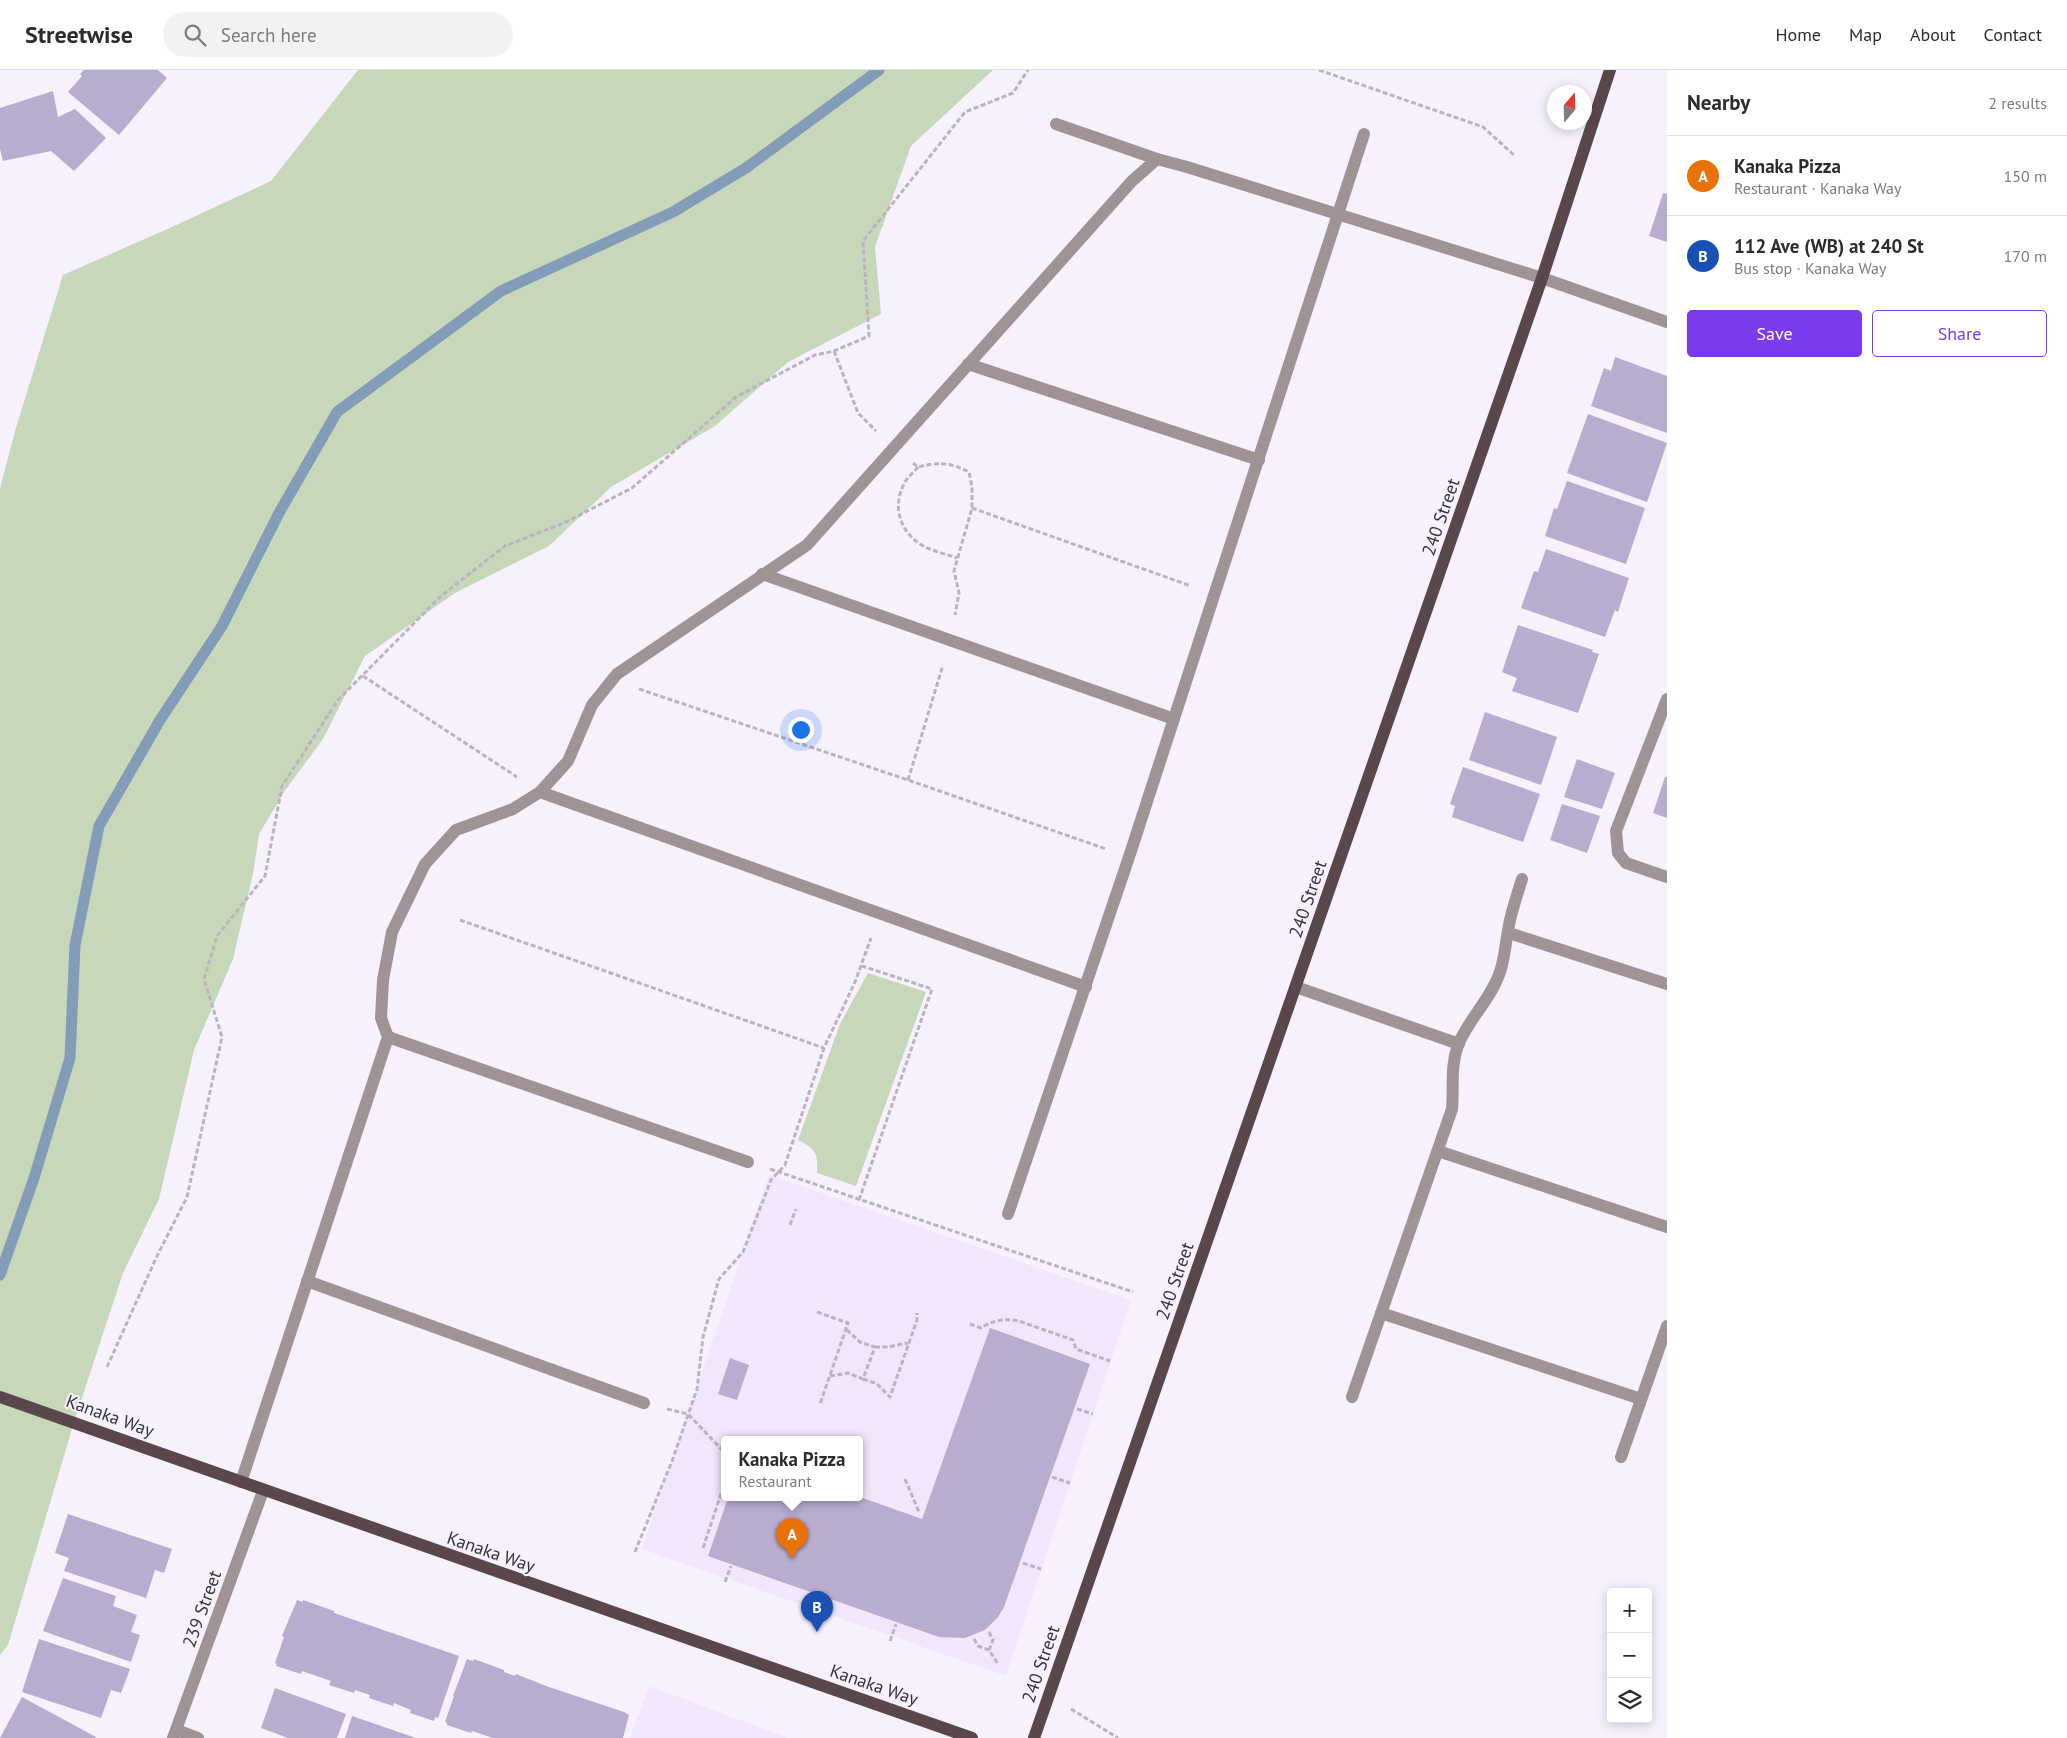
<!DOCTYPE html>
<meta charset="utf-8">
<style>
:root{--surface:#fff;--page:#f2f2f3;--text:#2b2b33;--muted:#7c7c81;--line:#e1e1e2;--accent:#7c3aed}
body{margin:0;font-family:"PT Sans",sans-serif;background:var(--page);color:var(--text)}
.controls{position:absolute;right:15px;bottom:15px;display:grid;overflow:hidden;border-radius:5px;box-shadow:0 2px 12px #0003}
.controls button{width:45px;height:45px;display:grid;place-items:center;padding:0;border:0;border-bottom:1px solid var(--line);background:var(--surface);color:var(--text);font:25px sans-serif}
.compass{position:absolute;left:1547px;top:15px;width:45px;height:45px;border-radius:50%;background:var(--surface);box-shadow:0 2px 12px #0003;rotate:19deg}
.you{position:absolute;left:800px;top:659px;width:18px;height:18px;margin:-12px;border:4px solid #fff;border-radius:50%;background:#1a73e8;box-shadow:0 0 0 8px #1a73e833}
.badge{display:grid;place-items:center;width:32px;height:32px;border-radius:50%;background:var(--accent);color:#fff;font-size:16px;font-weight:700}
.pin{position:absolute;translate:-50% -41px;filter:drop-shadow(0 1px 2px #0008)}
.pin::after{content:'';position:absolute;top:26px;width:18px;height:15px;background:inherit;clip-path:polygon(0 0,100% 0,50% 100%)}
.popup{position:absolute;left:721px;top:1366px;width:142px;height:65px;box-sizing:border-box;display:grid;place-content:center;border-radius:5px;background:var(--surface);filter:drop-shadow(0 1px 4px #0005);font-size:16px;white-space:nowrap;color:var(--muted)}
.popup b{font-size:19px;color:var(--text)}
.popup::after{content:'';position:absolute;left:50%;top:100%;margin-left:-10px;border:10px solid transparent;border-top-color:var(--surface)}
.list{margin:0;padding:0;list-style:none}
h2{display:flex;justify-content:space-between;align-items:center;height:65px;margin:0;padding:0 20px;font-size:21px}
h2 small{font-size:16px;font-weight:400;color:var(--muted)}
.list li{display:grid;grid-template-columns:32px 1fr auto;gap:15px;align-items:center;box-sizing:border-box;height:80px;padding:0 20px;border-top:1px solid var(--line)}
.list b{display:block;font-size:19px;white-space:nowrap}
.list p{margin:0;font-size:16px;white-space:nowrap;color:var(--muted)}
.list em{font-size:16px;font-style:normal;color:var(--muted)}
.actions{display:flex;gap:10px;padding:15px 20px}
.actions a{flex:1;padding:11px 0;border:1px solid var(--accent);border-radius:5px;text-align:center;font-size:18px;color:var(--accent)}
.actions .main{background:var(--accent);color:#fff}
.icon{flex:none;width:28px;height:28px;fill:none;stroke:currentColor;stroke-width:2;stroke-linecap:round;stroke-linejoin:round}
.map{position:relative;flex:none;width:1667px;height:1668px;overflow:hidden}
header{display:flex;align-items:center;gap:30px;box-sizing:border-box;height:70px;padding:0 25px;background:var(--surface);border-bottom:1px solid var(--line)}
header strong{font-size:24px}
nav{display:flex;gap:28px;margin-inline-start:auto;font-size:18px}
.search{width:350px;height:45px;background:var(--page);display:flex;align-items:center;gap:12px;box-sizing:border-box;padding:0 18px;border-radius:28px;color:var(--muted);font-size:19px}
main{display:flex}
aside{flex:1;background:var(--surface)}
.map>svg:first-child{display:block}
</style>
<header>
<strong>Streetwise</strong>
<div class="search"><svg class="icon" aria-label="search" viewBox="0 0 24 24"><circle cx="10" cy="10" r="6"/><path d="M15 15l6 6"/></svg>Search here</div>
<nav><a>Home</a><a>Map</a><a>About</a><a>Contact</a></nav>
</header>
<main>
<div class="map">
<svg width="1667" height="1668" viewBox="0 0 1667 1668">
<rect width="100%" height="100%" fill="#f7f0fd"/>
<g fill="#f2e6fc" fill-rule="evenodd">
<path d="M769 1105 1131 1230 1006 1606 642 1479ZM724 1370H860V1428H724Z"/>
<path d="M649 1616 788 1668H630Z"/>
</g>
<g fill="#c7d7b9">
<path d="M358 0H993L911 76 875 177 881 244 788 292 715 356 611 417 549 476 455 523 365 586 323 669 284 722 259 764 253 804 233 889 194 980 159 1129 123 1203 74 1352 8 1575 0 1585V419L15 361 63 205 172 157 271 111Z"/>
<path d="M868 903 926 922 856 1116 817 1103C818 1083 816 1079 798 1070L840 954Z"/>
</g>
<g fill="none" stroke-linecap="round" stroke-linejoin="round">
<path stroke="#839cb7" stroke-width="11" d="M0 1205 34 1108 70 988 75 875 99 756 160 650 222 556 279 443 337 342 501 221 673 142 746 98 879 0"/>
</g>
<g fill="#b8accf">
<path d="M84 0H158L167 8 119 65 68 22 82 6 80 4Z"/>
<path d="M53 21 58 47 75 39 106 68 74 101 51 81 3 91 0 79V38Z"/>
<path d="M1663 123 1667 124V172L1649 166Z"/>
<path d="M1615 287 1667 306V363L1591 336 1604 298 1611 301Z"/>
<path d="M1588 344 1667 373 1647 432 1567 403Z"/>
<path d="M1567 411 1645 438 1626 494 1545 466 1554 438 1557 439Z"/>
<path d="M1546 479 1629 508 1618 542 1615 540 1605 567 1521 538 1534 501 1538 502Z"/>
<path d="M1518 555 1593 580 1592 582 1599 584 1578 643 1512 621 1517 608 1502 602Z"/>
<path d="M1485 642 1557 667 1541 715 1469 690Z"/>
<path d="M1577 689 1615 703 1602 739 1564 727Z"/>
<path d="M1463 697 1540 724 1523 772 1452 747 1455 736 1450 734Z"/>
<path d="M1665 707H1667V748L1653 743Z"/>
<path d="M1562 734 1600 746 1587 783 1550 770Z"/>
<path d="M990 1258 1090 1294 1004 1537 998 1547 985 1560 965 1568 939 1567 708 1486 728 1428 860 1427 922 1449Z"/>
<path d="M730 1288 749 1295 737 1330 718 1324Z"/>
<path d="M68 1444 172 1479 164 1503 155 1500 146 1528 64 1501 69 1488 55 1483Z"/>
<path d="M63 1508 116 1526 113 1536 137 1545 131 1562 140 1565 131 1592 43 1561Z"/>
<path d="M297 1530 303 1532V1530L334 1541V1543L459 1586 438 1648 435 1647 434 1651 410 1643 411 1640 394 1633 393 1636 369 1628 370 1625 355 1620 354 1623 329 1615 331 1611 302 1601 301 1604 276 1596 277 1594 275 1593 284 1567 282 1566Z"/>
<path d="M39 1569 130 1599 121 1623 111 1620 101 1648 22 1622Z"/>
<path d="M467 1589 473 1591 474 1589 504 1600V1602L515 1606 516 1604 546 1616 624 1642 629 1645 623 1668H493L472 1661 471 1663 447 1655V1653L445 1652 454 1626H453Z"/>
<path d="M275 1618 346 1644 337 1668H288L261 1658Z"/>
<path d="M22 1627 96 1667 95 1668H0Z"/>
<path d="M352 1646 416 1668H345Z"/>
</g>
<g fill="none" stroke-linecap="round" stroke-linejoin="round">
<g stroke="#bbb4c0" stroke-width="3" stroke-dasharray="5 2.5" stroke-linecap="butt">
<path d="M1319 0 1483 57 1515 86"/>
<path d="M834 281 858 343 876 361"/>
<path d="M913 393 918 397C939 392 949 392 969 402L972 417V438L954 501 959 523 955 545"/>
<path d="M918 397C914 402 908 407 905 412 892 435 899 460 920 474 931 481 946 484 957 488"/>
<path d="M972 438 1191 516"/>
<path d="M363 606 517 707"/>
<path d="M639 619 908 710 1106 779"/>
<path d="M908 710 943 595"/>
<path d="M460 850 824 978"/>
<path d="M770 1099 1133 1222"/>
<path d="M859 1130 932 919 862 896"/>
<path d="M790 1155 796 1139"/>
<path d="M817 1242 848 1253 820 1334"/>
<path d="M970 1254 981 1258C993 1250 1006 1248 1019 1251L1073 1270 1076 1279 1110 1291"/>
<path d="M875 1277H889L905 1273 908 1274"/>
<path d="M107 1297 157 1186 187 1127 222 967 204 909 217 866 265 806 282 716 338 630 441 526 505 476 566 452 632 418 736 327 815 285 834 281 869 266 863 171 965 42 1013 23 1028 0"/>
<path d="M830 1306 848 1303 863 1309 875 1277 860 1272 846 1259"/>
<path d="M863 1309 877 1314 890 1327 917 1250V1243"/>
<path d="M667 1339 688 1344 724 1382"/>
<path d="M1077 1339 1093 1344"/>
<path d="M759 1370 770 1368"/>
<path d="M1052 1407 1070 1413"/>
<path d="M905 1409 919 1442"/>
<path d="M703 1478 724 1415"/>
<path d="M635 1482 672 1391 697 1319 703 1267 719 1209 743 1182 771 1110 785 1095 824 978 855 912 871 868"/>
<path d="M1023 1493 1041 1499"/>
<path d="M725 1512 731 1496"/>
<path d="M989 1562 993 1570 989 1580"/>
<path d="M974 1569 978 1576 989 1580 998 1594"/>
<path d="M890 1571 896 1554"/>
<path d="M1071 1639 1118 1668"/>
</g>
<g stroke="#9f9396" stroke-width="12">
<path d="M1056 54 1157 89"/>
<path d="M968 294 1259 390"/>
<path d="M762 504 1174 649"/>
<path d="M1667 629 1616 761 1618 783 1626 793 1667 807"/>
<path d="M540 722 1086 917"/>
<path d="M1509 863 1667 914"/>
<path d="M1296 917 1459 974"/>
<path d="M388 967 748 1092"/>
<path d="M1438 1081 1667 1157"/>
<path d="M1008 1144 1129 787 1364 64"/>
<path d="M307 1211 644 1333"/>
<path d="M1381 1243 1641 1329"/>
<path d="M1352 1327 1452 1039C1454 1016 1450 997 1458 975 1468 950 1491 929 1500 902 1506 884 1506 865 1511 846 1514 834 1518 822 1522 809"/>
<path d="M1621 1387 1667 1256"/>
<path d="M241 1412 388 967 381 948 383 910 392 862 425 794 456 760 513 739 540 722 568 691 592 635 617 604 807 475 1132 111 1157 89 1187 97 1542 208 1667 252"/>
<path d="M177 1660 198 1668"/>
<path d="M173 1668 263 1421"/>
</g>
<g stroke="#5a474c" stroke-width="12">
<path d="M0 1327 972 1668"/>
<path d="M1034 1668 1542 208 1610 0"/>
</g>
</g>
<g text-anchor="middle" stroke-width="4" stroke-linejoin="round" paint-order="stroke">
<g font-size="18" fill="#37323a" stroke="#f7f0fd">
<text transform="translate(1441 447) rotate(-71)" y="6">240 Street</text>
<text transform="translate(1308 829) rotate(-71)" y="6">240 Street</text>
<text transform="translate(1175 1211) rotate(-71)" y="6">240 Street</text>
<text transform="translate(110 1346) rotate(20)" y="6">Kanaka Way</text>
<text transform="translate(491 1482) rotate(19)" y="6">Kanaka Way</text>
<text transform="translate(202 1539) rotate(-70)" y="6">239 Street</text>
<text transform="translate(1041 1594) rotate(-71)" y="6">240 Street</text>
<text transform="translate(874 1615) rotate(19)" y="6">Kanaka Way</text>
</g>
</g>
</svg>
<div class="controls">
<button>+</button>
<button>−</button>
<button><svg class="icon" aria-label="layers" viewBox="0 0 24 24"><path d="M12 4l9 5-9 5-9-5zM3 14l9 5 9-5"/></svg></button>
</div>
<svg class="compass" viewBox="-18 -18 36 36"><path d="M0-13l5 13h-10z" fill="#e53935"/><path d="M0 13l5-13h-10z" fill="#7c7c81"/></svg>
<div class="you"></div>
<div class="pin badge" style="left:792px;top:1489px;background:#e8710a">A</div>
<div class="popup"><b>Kanaka Pizza</b>Restaurant</div>
<div class="pin badge" style="left:817px;top:1562px;background:#1a4fb4">B</div>
</div>
<aside>
<h2>Nearby<small>2 results</small></h2>
<ul class="list">
<li><span class="badge" style="background:#e8710a">A</span><div><b>Kanaka Pizza</b><p>Restaurant · Kanaka Way</p></div><em>150 m</em></li>
<li><span class="badge" style="background:#1a4fb4">B</span><div><b>112 Ave (WB) at 240 St</b><p>Bus stop · Kanaka Way</p></div><em>170 m</em></li>
</ul>
<div class="actions"><a class="main">Save</a><a>Share</a></div>
</aside>
</main>
